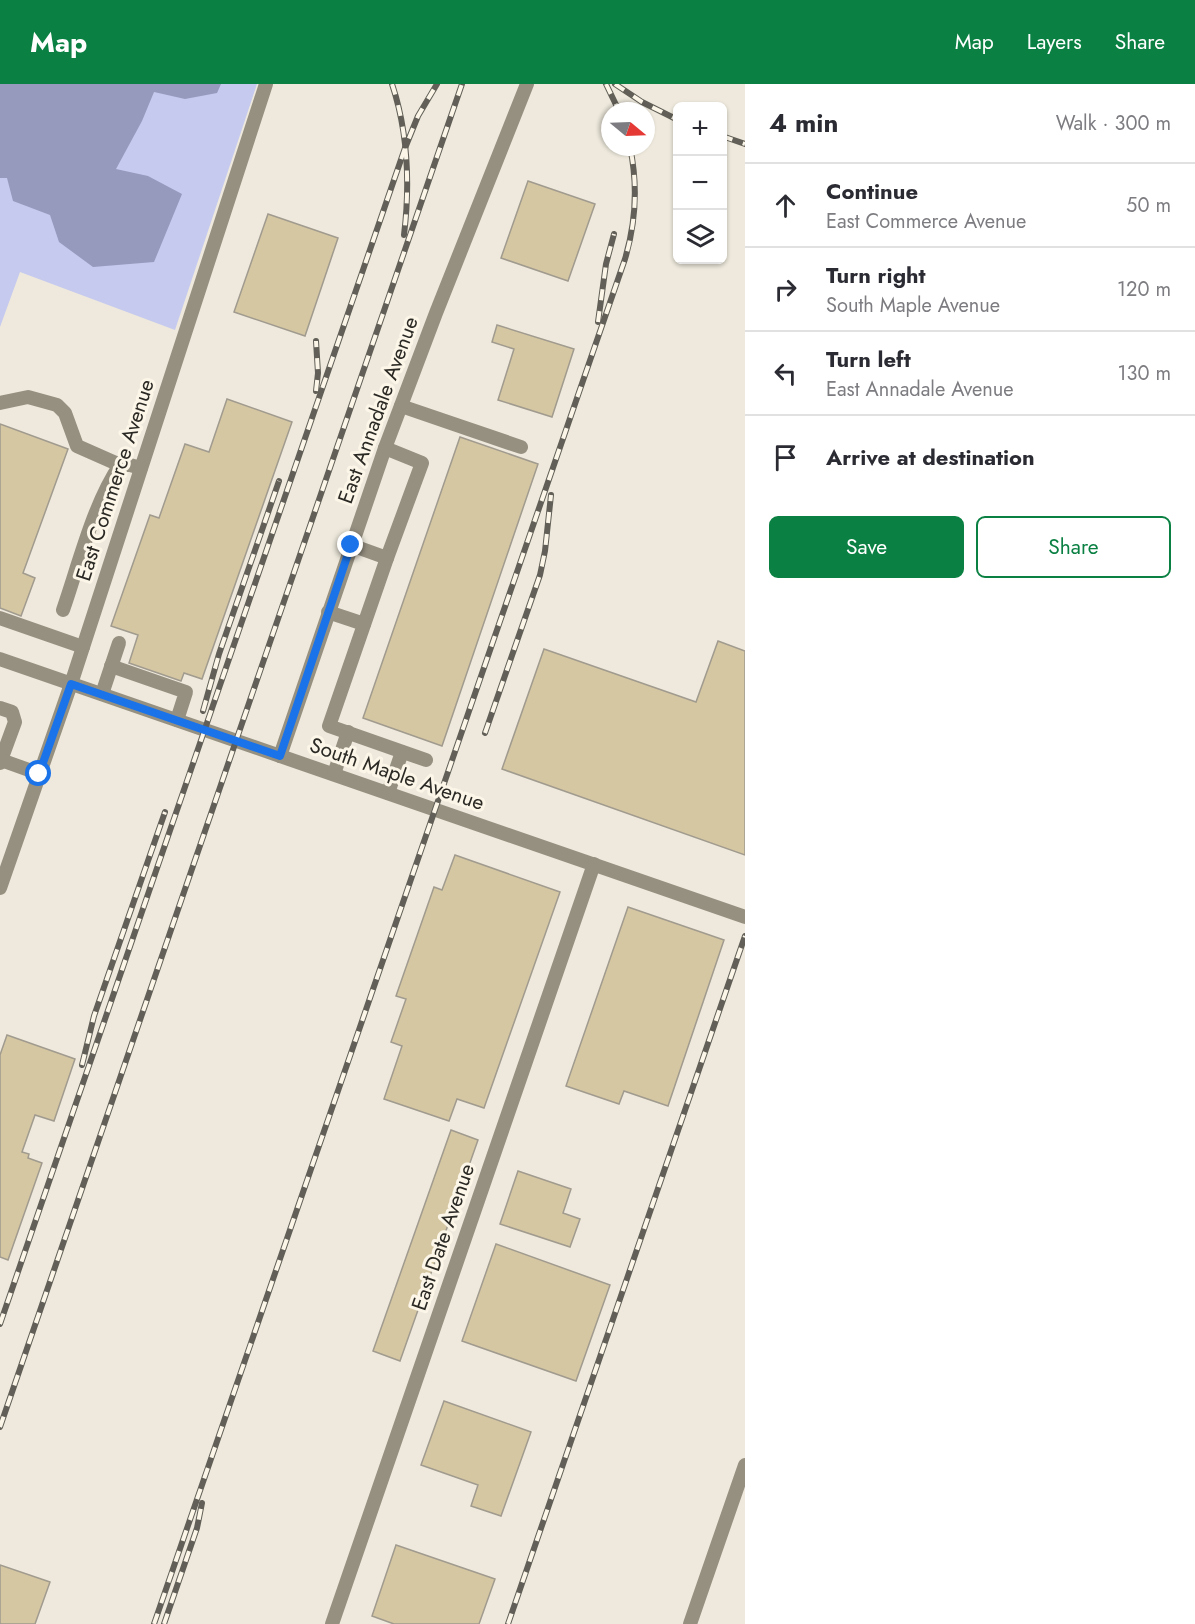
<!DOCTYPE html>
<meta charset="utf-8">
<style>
:root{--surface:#fff;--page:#f2f2f3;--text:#2b2b33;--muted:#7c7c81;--line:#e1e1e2;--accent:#0b8043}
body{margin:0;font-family:Jost,sans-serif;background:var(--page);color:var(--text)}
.controls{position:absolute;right:18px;top:18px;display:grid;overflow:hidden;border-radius:9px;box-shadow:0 2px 4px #0004}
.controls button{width:54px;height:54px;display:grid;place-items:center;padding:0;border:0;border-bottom:2px solid var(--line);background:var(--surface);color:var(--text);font:30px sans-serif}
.compass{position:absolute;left:601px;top:18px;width:54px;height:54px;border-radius:50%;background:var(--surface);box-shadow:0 2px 4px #0004;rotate:109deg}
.stop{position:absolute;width:18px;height:18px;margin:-14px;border:4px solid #1a73e8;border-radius:50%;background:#fff}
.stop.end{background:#1a73e8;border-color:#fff;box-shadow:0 2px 6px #0008}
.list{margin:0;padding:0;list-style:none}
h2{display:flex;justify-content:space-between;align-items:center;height:78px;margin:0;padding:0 24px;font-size:26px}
h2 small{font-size:20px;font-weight:400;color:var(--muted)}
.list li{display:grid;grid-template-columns:39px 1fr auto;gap:18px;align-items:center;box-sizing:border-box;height:84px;padding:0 24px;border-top:2px solid var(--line)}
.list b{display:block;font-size:22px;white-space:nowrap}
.list p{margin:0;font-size:20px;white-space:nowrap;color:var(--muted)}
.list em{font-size:20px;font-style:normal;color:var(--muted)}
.actions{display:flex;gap:12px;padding:18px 24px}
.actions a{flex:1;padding:14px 0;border:2px solid var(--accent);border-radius:9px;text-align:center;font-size:21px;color:var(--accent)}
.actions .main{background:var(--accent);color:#fff}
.icon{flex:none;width:33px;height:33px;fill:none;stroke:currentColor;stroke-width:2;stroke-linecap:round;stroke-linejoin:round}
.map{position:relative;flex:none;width:745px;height:1540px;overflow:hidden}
header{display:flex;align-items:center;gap:36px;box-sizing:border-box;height:84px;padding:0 30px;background:var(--accent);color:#fff}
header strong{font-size:28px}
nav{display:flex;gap:33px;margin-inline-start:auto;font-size:21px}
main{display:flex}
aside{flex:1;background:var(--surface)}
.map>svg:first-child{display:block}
</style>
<header>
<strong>Map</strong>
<nav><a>Map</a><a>Layers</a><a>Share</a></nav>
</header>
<main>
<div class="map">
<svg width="745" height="1540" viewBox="0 0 745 1540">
<rect width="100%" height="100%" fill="#eee9dc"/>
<path fill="#c6caee" d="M0 0H257L175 246 20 188 0 243Z"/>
<path fill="#969abd" d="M0 0H221L217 9 185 15 154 8 142 37 116 85 148 92 182 110 154 178 93 183 59 158 50 131 13 117 7 94H0Z"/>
<g fill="#d6c7a3" stroke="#a09b8e" stroke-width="1.5">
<path d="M528 97 595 120 568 197 501 174Z"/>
<path d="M268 130 338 154 305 252 234 228Z"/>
<path d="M497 241 574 265 552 333 498 316 514 265 492 258Z"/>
<path d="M227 315 292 338 202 595 184 589 181 597 129 579 138 551 111 542 150 431 159 434 185 360 209 368Z"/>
<path d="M0 340 68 365 23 489 35 494 21 532 0 524Z"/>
<path d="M460 353 538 380 442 662 363 634Z"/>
<path d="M718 557 745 567V771L502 685 544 565 696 618Z"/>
<path d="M455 771 560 808 484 1024 457 1015 449 1037 384 1015 402 962 391 958 406 915 396 912 434 803 442 806Z"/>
<path d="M628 823 724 856 668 1022 624 1007 619 1020 566 1002Z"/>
<path d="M7 951 75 975 54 1037 35 1031 22 1068 29 1070 28 1074 42 1079 8 1176 0 1173V971Z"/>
<path d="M451 1046 478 1056 400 1277 373 1267Z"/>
<path d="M518 1087 571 1105 563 1129 580 1135 570 1163 500 1140Z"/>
<path d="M496 1160 610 1201 576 1297 462 1257Z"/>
<path d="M444 1317 531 1348 501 1432 471 1422 478 1401 421 1381Z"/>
<path d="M396 1461 495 1495 479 1540H394L372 1532Z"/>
<path d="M0 1481 50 1498 35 1540H0Z"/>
</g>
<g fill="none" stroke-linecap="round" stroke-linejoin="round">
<g stroke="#969081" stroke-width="14">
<path d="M0 319 28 313 57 321 65 329 77 362 120 381"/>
<path d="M401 322 521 363"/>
<path d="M385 364 422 379 387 474 329 642 426 676"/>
<path d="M351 461 387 474"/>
<path d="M63 526C79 480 93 421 120 381H130L141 384"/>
<path d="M328 528 364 540"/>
<path d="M0 534 83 563"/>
<path d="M0 575 745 833"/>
<path d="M111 582 186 608 177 636"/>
<path d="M102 610 119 559"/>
<path d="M0 624 12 628 15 638 1 676"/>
<path d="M280 672 385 364 436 229 527 0"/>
<path d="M0 679 1 676 40 690"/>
<path d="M334 690 348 648"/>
<path d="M388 709 402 668"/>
<path d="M0 804 71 600 266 0"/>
<path d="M332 1540 594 780"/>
<path d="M690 1540 745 1381"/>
</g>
<g stroke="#615f57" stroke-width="6">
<g id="rail">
<path d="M392 0C408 48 410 101 404 151"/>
<path d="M606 0 619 27"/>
<path d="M615 0 642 18 678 36"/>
<path d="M722 52 745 60"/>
<path d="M598 238 606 180 614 150"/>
<path d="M316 307 318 289 316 257"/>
<path d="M203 627 219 570 279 397"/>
<path d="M485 649 540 491 545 467 551 411"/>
<path d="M82 981 94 932 165 728"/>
<path d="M0 1240 405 64 418 32 437 0"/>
<path d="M0 1343 462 0"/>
<path d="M154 1540 625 175C636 138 638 101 630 63"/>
<path d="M164 1540 197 1444 202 1419"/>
<path d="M508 1540 745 852"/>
</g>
</g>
<use href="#rail" stroke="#fcf6e9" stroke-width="4" stroke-dasharray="11" stroke-linecap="butt"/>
</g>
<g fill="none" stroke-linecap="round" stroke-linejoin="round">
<path stroke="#1a73e8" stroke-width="8" d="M39 690 71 600 280 672 351 461"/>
</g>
<g text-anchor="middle" stroke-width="6" stroke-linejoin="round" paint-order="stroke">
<g font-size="21" fill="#2b2924" stroke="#fcf6e9">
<text transform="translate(378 326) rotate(-70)" y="7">East Annadale Avenue</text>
<text transform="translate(115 396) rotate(-72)" y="7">East Commerce Avenue</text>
<text transform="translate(397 690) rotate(19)" y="7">South Maple Avenue</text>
<text transform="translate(443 1153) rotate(-71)" y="7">East Date Avenue</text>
</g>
</g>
</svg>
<div class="controls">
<button>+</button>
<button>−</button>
<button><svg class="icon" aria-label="layers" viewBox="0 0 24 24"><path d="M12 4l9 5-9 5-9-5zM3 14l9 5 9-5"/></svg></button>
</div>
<svg class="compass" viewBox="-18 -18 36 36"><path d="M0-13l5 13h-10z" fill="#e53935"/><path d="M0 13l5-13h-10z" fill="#7c7c81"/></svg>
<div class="stop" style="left:39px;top:690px"></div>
<div class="stop end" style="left:351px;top:461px"></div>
</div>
<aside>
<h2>4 min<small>Walk · 300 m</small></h2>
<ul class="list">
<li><svg class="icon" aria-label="ahead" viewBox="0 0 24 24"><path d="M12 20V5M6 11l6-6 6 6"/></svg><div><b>Continue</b><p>East Commerce Avenue</p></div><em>50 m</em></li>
<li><svg class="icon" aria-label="right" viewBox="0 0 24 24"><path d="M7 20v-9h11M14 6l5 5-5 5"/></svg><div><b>Turn right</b><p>South Maple Avenue</p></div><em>120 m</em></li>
<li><svg class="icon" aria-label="left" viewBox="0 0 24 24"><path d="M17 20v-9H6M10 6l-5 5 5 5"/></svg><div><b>Turn left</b><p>East Annadale Avenue</p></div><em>130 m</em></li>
<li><svg class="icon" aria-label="arrive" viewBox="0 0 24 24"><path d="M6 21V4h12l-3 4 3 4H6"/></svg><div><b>Arrive at destination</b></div></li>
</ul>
<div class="actions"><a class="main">Save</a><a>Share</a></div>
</aside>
</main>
